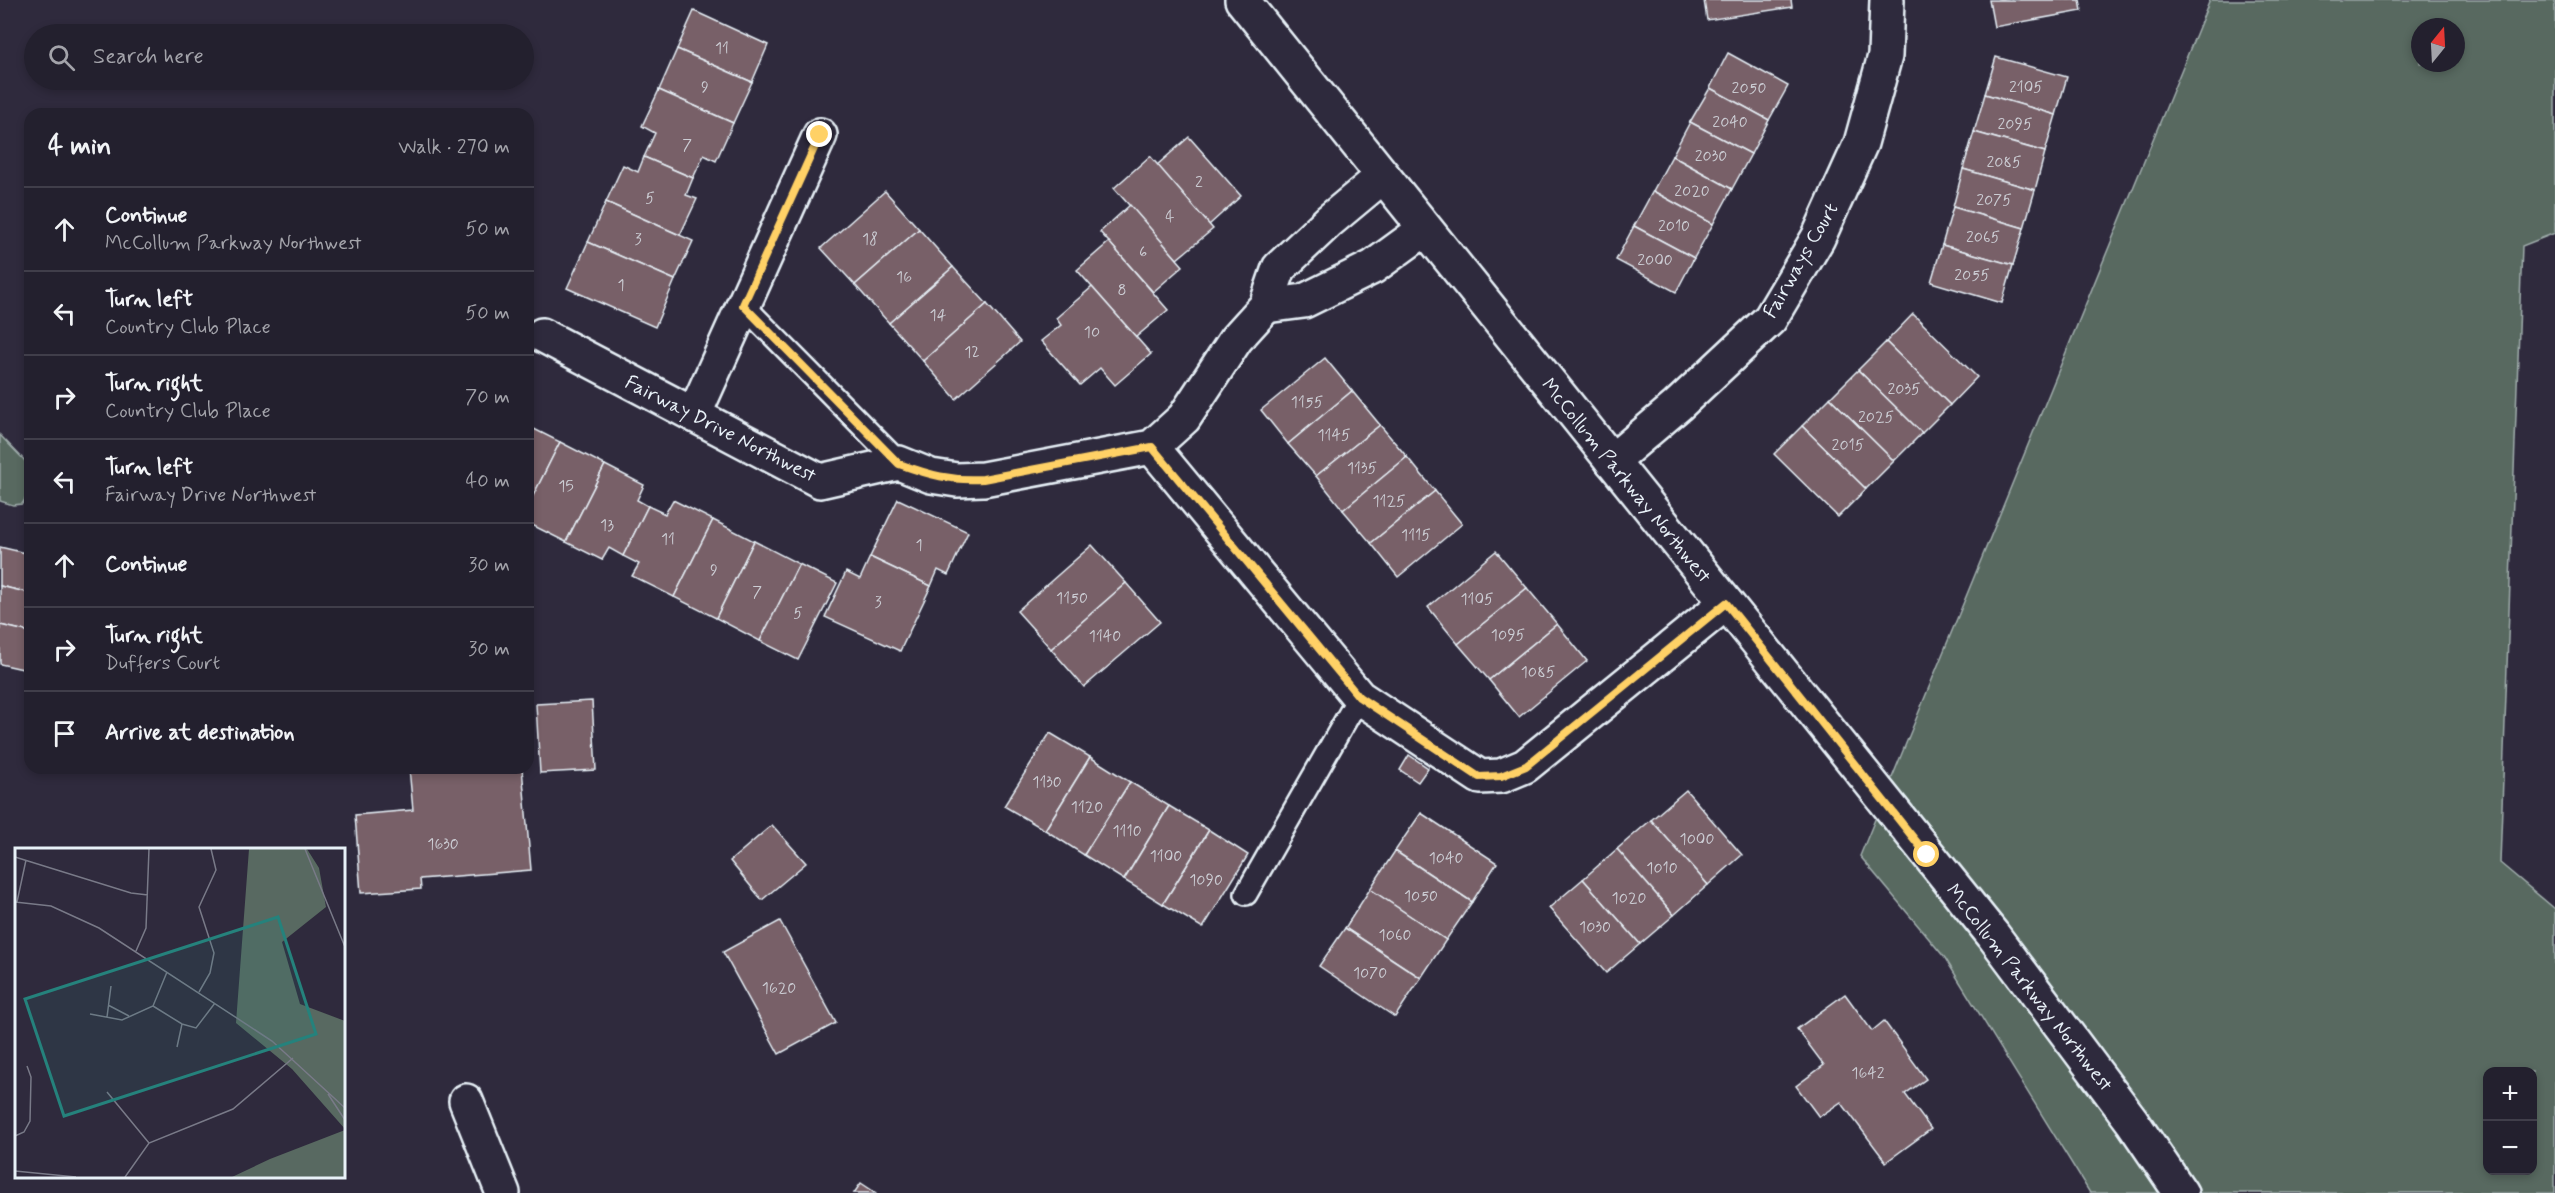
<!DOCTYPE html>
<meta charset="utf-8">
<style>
:root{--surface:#23202e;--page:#2b2836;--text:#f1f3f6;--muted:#a3a3aa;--line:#403e4a}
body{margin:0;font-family:Mynerve,sans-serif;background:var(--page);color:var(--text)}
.controls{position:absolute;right:18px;bottom:18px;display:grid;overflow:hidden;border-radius:12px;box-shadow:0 3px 9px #0003}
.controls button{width:54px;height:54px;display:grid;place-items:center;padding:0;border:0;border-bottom:2px solid var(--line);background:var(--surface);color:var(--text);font:30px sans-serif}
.compass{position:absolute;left:2411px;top:18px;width:54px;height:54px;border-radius:50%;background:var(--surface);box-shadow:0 3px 9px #0003;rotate:18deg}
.stop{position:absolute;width:18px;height:18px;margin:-14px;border:4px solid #ffd166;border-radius:50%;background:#fff}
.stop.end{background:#ffd166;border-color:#fff;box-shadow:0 2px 6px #0008}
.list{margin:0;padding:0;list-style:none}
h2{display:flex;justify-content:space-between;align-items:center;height:78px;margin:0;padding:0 24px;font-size:26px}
h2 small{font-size:20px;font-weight:400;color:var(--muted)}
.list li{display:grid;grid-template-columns:39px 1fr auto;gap:18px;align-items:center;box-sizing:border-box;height:84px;padding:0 24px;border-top:2px solid var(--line)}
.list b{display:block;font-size:22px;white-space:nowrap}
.list p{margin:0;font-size:20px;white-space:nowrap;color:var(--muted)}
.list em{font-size:20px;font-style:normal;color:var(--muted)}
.icon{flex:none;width:33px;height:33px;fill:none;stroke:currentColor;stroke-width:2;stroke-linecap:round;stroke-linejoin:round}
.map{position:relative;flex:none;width:2555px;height:1193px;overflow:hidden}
.search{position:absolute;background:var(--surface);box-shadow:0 3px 9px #0003;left:24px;top:24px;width:510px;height:66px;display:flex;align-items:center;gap:15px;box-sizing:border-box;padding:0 21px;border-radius:33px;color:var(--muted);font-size:22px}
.panel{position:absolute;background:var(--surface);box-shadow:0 3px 9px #0003;left:24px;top:108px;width:510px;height:666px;border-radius:18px}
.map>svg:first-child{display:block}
</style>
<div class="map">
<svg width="2555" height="1193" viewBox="0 0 2555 1193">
<rect width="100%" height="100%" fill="#2f2a3d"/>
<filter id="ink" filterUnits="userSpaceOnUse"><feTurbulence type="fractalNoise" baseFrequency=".0167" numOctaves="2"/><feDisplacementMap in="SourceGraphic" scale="12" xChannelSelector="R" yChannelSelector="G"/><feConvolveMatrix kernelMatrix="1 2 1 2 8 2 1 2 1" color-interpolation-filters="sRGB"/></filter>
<g filter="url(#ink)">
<g fill="#586961" stroke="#a0adac" stroke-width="1.5" fill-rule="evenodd">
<path d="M2210 0H2555V233L2522 246 2500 863 2555 909V1193H2090L1945 958 1860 856ZM2420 27H2456V63H2420ZM2488 1072H2532V1170H2488Z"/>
<path d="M0 435 30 466V492L22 504 13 505 0 501Z"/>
</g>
<g fill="#786068" stroke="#e8f1f8" stroke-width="1.5">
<path d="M1704 0H1791L1792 7 1707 20Z"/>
<path d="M1989 0H2080L2082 11 1994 27Z"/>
<path d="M694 11 768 45 752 82 677 49Z"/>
<path d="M677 49 752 82 733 123 659 90Z"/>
<path d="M1728 53 1788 86 1769 120 1710 88Z"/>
<path d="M1996 57 2067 77 2056 115 1985 94Z"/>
<path d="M1710 88 1769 120 1751 154 1690 122Z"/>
<path d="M659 90 733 123 716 161 704 155 693 178 644 157 655 133 642 126Z"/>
<path d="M1985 94 2056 115 2045 152 1974 132Z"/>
<path d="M1690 122 1751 154 1732 189 1672 156Z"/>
<path d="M1974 132 2045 152 2035 190 1963 169Z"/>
<path d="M1189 137 1241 196 1209 225 1157 165Z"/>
<path d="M1150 156 1213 229 1177 259 1114 188Z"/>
<path d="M1672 156 1732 189 1713 224 1653 191Z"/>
<path d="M644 157 693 178 686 195 697 199 680 235 606 202 623 165 638 172Z"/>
<path d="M1963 169 2035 190 2024 228 1953 207Z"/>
<path d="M885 191 919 229 855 285 821 248Z"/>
<path d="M1653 191 1713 224 1694 258 1634 226Z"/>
<path d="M606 202 693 241 675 280 588 242Z"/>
<path d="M1130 205 1183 266 1153 292 1100 232Z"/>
<path d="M1953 207 2024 228 2013 265 1942 245Z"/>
<path d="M1634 226 1694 258 1676 292 1616 260Z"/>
<path d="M919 229 953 267 889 323 855 285Z"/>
<path d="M588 242 675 280 655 327 567 288Z"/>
<path d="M1109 242 1168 310 1136 337 1077 270Z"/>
<path d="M1942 245 2013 265 2002 303 1931 282Z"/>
<path d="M953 267 987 304 923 361 889 323Z"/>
<path d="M1092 287 1151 354 1115 385 1100 368 1080 385 1041 341 1061 325 1056 318Z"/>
<path d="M987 304 1020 342 956 399 923 361Z"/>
<path d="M1913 314 1977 377 1950 405 1886 342Z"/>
<path d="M1886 342 1950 405 1922 433 1858 370Z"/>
<path d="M1325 358 1352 391 1288 444 1261 410Z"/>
<path d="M1858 370 1922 433 1894 461 1830 398Z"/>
<path d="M1352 391 1380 425 1316 476 1288 444Z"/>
<path d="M1830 398 1894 461 1866 489 1802 426Z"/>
<path d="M1380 425 1407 457 1343 510 1316 476Z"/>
<path d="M528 426 560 442 528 506Z"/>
<path d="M1802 426 1866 489 1838 517 1774 454Z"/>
<path d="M560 442 605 465 566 542 528 523V506Z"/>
<path d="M1407 457 1435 491 1371 543 1343 510Z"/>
<path d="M605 465 644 485 637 500 648 506 623 556 609 548 602 560 566 542Z"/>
<path d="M1435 491 1462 524 1398 577 1371 543Z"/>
<path d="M898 499 968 532 948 575 938 570 931 586 870 557Z"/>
<path d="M673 500 713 520 674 597 632 576 639 564 623 556 648 506 665 514Z"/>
<path d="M713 520 754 541 716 618 674 597Z"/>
<path d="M754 541 799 564 760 641 716 618Z"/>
<path d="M1092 545 1126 583 1051 649 1017 611Z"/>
<path d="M0 547 30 554V593L0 586Z"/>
<path d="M1496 551 1527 588 1458 644 1428 607Z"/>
<path d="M870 557 931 586 900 651 825 617 846 572 860 579Z"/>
<path d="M799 564 837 583 798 660 760 641Z"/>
<path d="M1126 583 1160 622 1084 687 1051 649Z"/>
<path d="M0 586 30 593V632L0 625Z"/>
<path d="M1527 588 1557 624 1489 680 1458 644Z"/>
<path d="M1557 624 1587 661 1519 717 1489 680Z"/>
<path d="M0 625 30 632 23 669 0 664Z"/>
<path d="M592 701 596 770 540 773 536 704Z"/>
<path d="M1050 733 1090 757 1045 830 1004 806Z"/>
<path d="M1409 755 1428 768 1418 782 1400 770Z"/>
<path d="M1090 757 1130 782 1084 855 1045 830Z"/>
<path d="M409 768H522L531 870 420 879 421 889 361 893 355 815 413 810Z"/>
<path d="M1130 782 1169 806 1124 880 1084 855Z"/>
<path d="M1686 790 1742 855 1708 885 1651 820Z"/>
<path d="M1169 806 1209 830 1163 904 1124 880Z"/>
<path d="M1421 813 1497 863 1472 902 1395 851Z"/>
<path d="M1651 820 1708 885 1674 915 1617 849Z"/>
<path d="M772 825 806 863 762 900 730 861Z"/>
<path d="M1209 830 1248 855 1203 928 1163 904Z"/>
<path d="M1617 849 1674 915 1640 944 1583 879Z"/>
<path d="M1395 851 1472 902 1446 940 1370 889Z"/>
<path d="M1583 879 1640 944 1606 973 1549 908Z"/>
<path d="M1370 889 1446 940 1421 978 1345 928Z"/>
<path d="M780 921 836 1023 779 1054 723 952Z"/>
<path d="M1345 928 1421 978 1395 1017 1319 966Z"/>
<path d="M1845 994 1872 1031 1884 1021 1926 1079 1905 1094 1931 1129 1886 1162 1841 1102 1819 1117 1796 1086 1824 1065 1797 1029Z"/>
<path d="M861 1183 876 1193H854Z"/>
</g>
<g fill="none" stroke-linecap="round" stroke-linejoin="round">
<g stroke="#e8f1f8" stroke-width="26">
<g id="lane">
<path d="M743 305 899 463"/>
<path d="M1246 894 1359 697"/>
</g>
</g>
<g stroke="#e8f1f8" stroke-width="38">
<g id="street">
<path d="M1266 306 1304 301 1373 267 1425 229"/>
<path d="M542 335 820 481 899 463 931 476 957 480 983 479 1152 447 1184 418 1236 339 1266 306 1279 268 1329 221 1383 176"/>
<path d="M694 415 820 135"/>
<path d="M1152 447 1359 697 1480 777 1501 776 1525 766 1726 603"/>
<path d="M1612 461 1677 406 1770 319 1818 238 1861 143 1885 56 1887 0"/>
<path d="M466 1101 503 1193"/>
</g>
</g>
<g stroke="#e8f1f8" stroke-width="38">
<path id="secondary" d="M1242 0 1993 935 2132 1121 2181 1193"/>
</g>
<use href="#lane" stroke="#2f2a3d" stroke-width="21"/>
<use href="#street" stroke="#2f2a3d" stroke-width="33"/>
<use href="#secondary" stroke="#2f2a3d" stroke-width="33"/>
</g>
</g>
<g fill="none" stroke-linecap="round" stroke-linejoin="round" filter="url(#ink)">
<path stroke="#ffd166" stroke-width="8" d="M820 135 743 305 899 464C930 475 950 481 983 479L1152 447 1359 697 1479 777 1501 776 1526 766 1726 603 1927 855"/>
</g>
<g text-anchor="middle" stroke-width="4.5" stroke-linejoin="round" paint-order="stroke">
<g font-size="16" fill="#cccdd4">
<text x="722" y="53">11</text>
<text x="705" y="92">9</text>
<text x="2026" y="92">2105</text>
<text x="1749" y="93">2050</text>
<text x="1730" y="127">2040</text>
<text x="2015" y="129">2095</text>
<text x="687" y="150">7</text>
<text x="1711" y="161">2030</text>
<text x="2004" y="167">2085</text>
<text x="1199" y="187">2</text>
<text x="1692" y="196">2020</text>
<text x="650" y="203">5</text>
<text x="1994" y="205">2075</text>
<text x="1170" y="221">4</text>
<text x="1674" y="231">2010</text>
<text x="1983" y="242">2065</text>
<text x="638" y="244">3</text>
<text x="870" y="244">18</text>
<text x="1143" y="257">6</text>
<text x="1655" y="265">2000</text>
<text x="1972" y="280">2055</text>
<text x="904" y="282">16</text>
<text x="621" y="290">1</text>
<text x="1122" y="295">8</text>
<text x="938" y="320">14</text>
<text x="1092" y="337">10</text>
<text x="972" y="357">12</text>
<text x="1904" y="394">2035</text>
<text x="1307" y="407">1155</text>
<text x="1876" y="422">2025</text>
<text x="1334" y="440">1145</text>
<text x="1848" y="450">2015</text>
<text x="1362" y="473">1135</text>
<text x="566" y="491">15</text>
<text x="1389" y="506">1125</text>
<text x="607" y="530">13</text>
<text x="1416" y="540">1115</text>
<text x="668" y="544">11</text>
<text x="919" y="550">1</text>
<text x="714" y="575">9</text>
<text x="757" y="597">7</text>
<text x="1072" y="603">1150</text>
<text x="1477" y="604">1105</text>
<text x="878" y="607">3</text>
<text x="798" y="618">5</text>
<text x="1508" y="640">1095</text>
<text x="1105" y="641">1140</text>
<text x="1538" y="677">1085</text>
<text x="1047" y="787">1130</text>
<text x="1087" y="812">1120</text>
<text x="1127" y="836">1110</text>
<text x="1697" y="844">1000</text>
<text x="443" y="849">1630</text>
<text x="1166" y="861">1100</text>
<text x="1446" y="863">1040</text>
<text x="1662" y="873">1010</text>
<text x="1206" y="885">1090</text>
<text x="1421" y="901">1050</text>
<text x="1629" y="903">1020</text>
<text x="1595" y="932">1030</text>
<text x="1395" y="940">1060</text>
<text x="1370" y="978">1070</text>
<text x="779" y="993">1620</text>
<text x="1868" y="1078">1642</text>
</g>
<g font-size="20" fill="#e8f1f8" stroke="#2f2a3d">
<text transform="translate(1800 260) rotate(-60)" y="7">Fairways Court</text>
<text transform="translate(721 428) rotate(27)" y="7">Fairway Drive Northwest</text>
<text transform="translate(1627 480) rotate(51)" y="7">McCollum Parkway Northwest</text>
<text transform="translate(2030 987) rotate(52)" y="7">McCollum Parkway Northwest</text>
</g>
</g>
<g transform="translate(15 848)">
<rect width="330" height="330" fill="#2f2a3d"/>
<path d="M234 1H292L304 20 311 59 267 94 285 156 330 173V281L277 221 221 175ZM330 282V329H217L255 311Z" fill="#586961"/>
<path fill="none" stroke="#797a88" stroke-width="1.5" d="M290 1 330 99M0 9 116 45 133 47M0 54 36 58 84 80 257 193 330 260M2 54 11 12M121 103 131 80 134 1M184 144 195 125 199 105 184 59 201 22 196 1M93 157 114 168M138 158 167 176 181 180 200 155M75 166 107 172 138 158 152 124M92 169 96 138M162 199 167 176M92 244 134 295M313 246 330 272M0 288 9 284 15 273 16 229 12 218M0 323 61 329M110 329 134 295 218 261 278 210"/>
<path fill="#25827c" fill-opacity="0.15" stroke="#25827c" stroke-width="3" d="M263 69 301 186 49 268 10 151Z"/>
<rect width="330" height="330" fill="none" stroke="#e8f1f8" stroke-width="3"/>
</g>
</svg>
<div class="controls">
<button>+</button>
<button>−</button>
</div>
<svg class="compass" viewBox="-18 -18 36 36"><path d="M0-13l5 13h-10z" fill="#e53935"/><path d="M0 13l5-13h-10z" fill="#a3a3aa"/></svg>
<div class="stop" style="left:1927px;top:855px"></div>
<div class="stop end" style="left:820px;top:135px"></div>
<div class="search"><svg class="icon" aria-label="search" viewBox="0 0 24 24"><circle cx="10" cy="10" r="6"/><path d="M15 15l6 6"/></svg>Search here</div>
<section class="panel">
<h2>4 min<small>Walk · 270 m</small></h2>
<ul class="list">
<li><svg class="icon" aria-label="ahead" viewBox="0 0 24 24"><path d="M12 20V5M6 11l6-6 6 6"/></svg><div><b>Continue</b><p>McCollum Parkway Northwest</p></div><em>50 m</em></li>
<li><svg class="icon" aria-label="left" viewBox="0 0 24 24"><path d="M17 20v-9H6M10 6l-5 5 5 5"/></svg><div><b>Turn left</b><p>Country Club Place</p></div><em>50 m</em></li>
<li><svg class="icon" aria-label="right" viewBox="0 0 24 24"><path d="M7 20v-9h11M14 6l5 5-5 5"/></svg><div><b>Turn right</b><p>Country Club Place</p></div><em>70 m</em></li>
<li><svg class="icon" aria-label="left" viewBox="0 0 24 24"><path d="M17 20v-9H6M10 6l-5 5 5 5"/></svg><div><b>Turn left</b><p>Fairway Drive Northwest</p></div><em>40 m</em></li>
<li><svg class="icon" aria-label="ahead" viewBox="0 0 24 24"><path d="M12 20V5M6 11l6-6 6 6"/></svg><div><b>Continue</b></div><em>30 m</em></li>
<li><svg class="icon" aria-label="right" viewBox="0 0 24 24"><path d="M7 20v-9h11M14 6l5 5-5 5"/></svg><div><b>Turn right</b><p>Duffers Court</p></div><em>30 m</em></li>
<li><svg class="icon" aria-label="arrive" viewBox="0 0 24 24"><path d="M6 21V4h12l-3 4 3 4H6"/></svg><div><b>Arrive at destination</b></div></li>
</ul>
</section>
</div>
